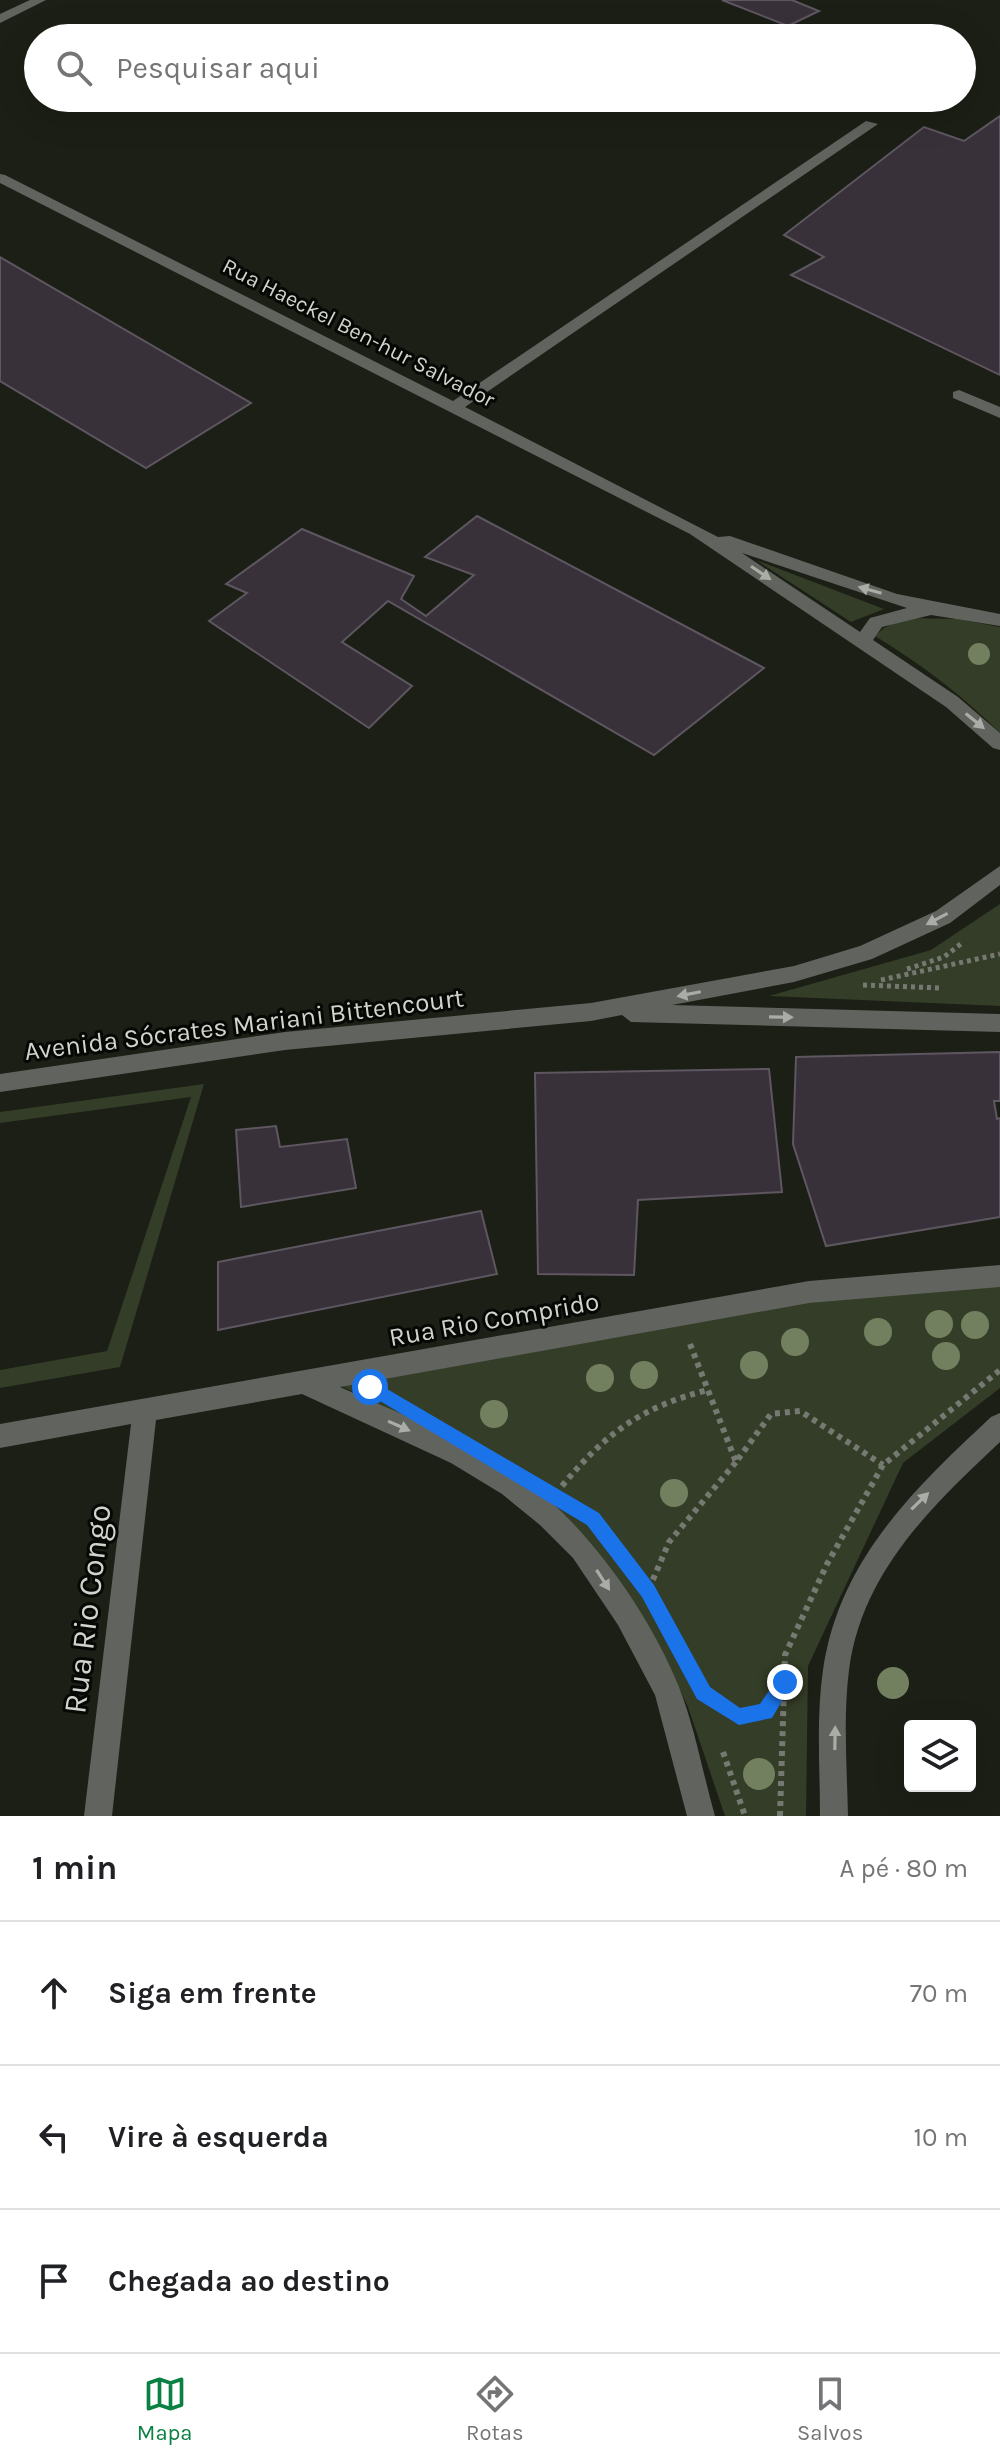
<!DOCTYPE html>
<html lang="pt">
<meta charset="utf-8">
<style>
:root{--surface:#fff;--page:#f2f2f2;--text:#202124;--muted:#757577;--line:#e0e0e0;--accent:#0b8043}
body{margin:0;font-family:Karla,sans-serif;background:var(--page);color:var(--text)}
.controls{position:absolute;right:24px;bottom:24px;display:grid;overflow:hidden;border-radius:8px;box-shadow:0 8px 32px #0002}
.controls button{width:72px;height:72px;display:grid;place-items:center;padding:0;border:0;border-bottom:2px solid var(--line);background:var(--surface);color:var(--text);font:40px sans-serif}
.stop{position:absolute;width:24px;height:24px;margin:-18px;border:6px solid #1a73e8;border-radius:50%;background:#fff}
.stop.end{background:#1a73e8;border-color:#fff;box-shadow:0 2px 8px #0008}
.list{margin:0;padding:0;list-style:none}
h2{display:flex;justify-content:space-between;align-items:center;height:104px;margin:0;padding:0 32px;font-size:34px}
h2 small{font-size:26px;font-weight:400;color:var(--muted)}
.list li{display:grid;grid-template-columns:52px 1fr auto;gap:24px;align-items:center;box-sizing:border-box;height:144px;padding:0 32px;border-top:2px solid var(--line)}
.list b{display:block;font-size:30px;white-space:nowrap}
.list em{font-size:26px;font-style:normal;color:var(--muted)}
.icon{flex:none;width:44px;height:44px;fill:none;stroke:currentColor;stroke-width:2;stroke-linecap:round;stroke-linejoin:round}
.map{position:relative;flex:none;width:1000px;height:1816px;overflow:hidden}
.search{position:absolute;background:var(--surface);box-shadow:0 8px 32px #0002;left:24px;right:24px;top:24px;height:88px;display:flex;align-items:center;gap:20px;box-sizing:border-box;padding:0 28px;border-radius:44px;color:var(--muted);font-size:30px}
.sheet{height:536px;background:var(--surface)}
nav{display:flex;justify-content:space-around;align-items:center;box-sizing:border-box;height:112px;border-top:2px solid var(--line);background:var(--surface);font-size:22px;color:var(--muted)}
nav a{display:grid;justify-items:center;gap:4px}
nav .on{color:var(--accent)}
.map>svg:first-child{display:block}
</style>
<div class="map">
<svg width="1000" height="1816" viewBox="0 0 1000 1816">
<rect width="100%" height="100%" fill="#1b1f15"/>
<g fill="#343d27">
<path d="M756 560 884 609 851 622Z"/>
<path d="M905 618 957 619 1000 627V733C962 695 921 664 875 636L884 628Z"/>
<path d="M1000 904V1006L769 996 931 950Z"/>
<path d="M204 1084 120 1367 0 1388V1370L107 1351 191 1097 0 1123V1112Z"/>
<path d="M1000 1286V1388L903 1463 808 1666 806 1816H725L688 1707 667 1662 612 1575 412 1422 339 1385 827 1295Z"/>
</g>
<g fill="#38313a" stroke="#5e5660" stroke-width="2">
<path d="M722 0H792L819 11 788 26Z"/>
<path d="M1000 116V375L791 275 824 257 784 235 924 127 964 141Z"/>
<path d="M0 257 251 403 146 468 0 381Z"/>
<path d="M477 516 764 668 654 755 388 601 342 642 412 686 369 728 209 621 247 593 226 584 302 529 414 576 401 599 426 616 474 575 425 557Z"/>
<path d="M1000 1052V1101H994L997 1119 1000 1118V1217L826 1246 793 1144 796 1057Z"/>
<path d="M769 1069 782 1192 638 1200 634 1275 538 1274 535 1073Z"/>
<path d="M276 1126 280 1147 347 1139 356 1188 241 1207 236 1130Z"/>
<path d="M481 1211 497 1274 218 1330V1262Z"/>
</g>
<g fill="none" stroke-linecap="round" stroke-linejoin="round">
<g stroke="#767971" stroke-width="5" stroke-dasharray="4 4" stroke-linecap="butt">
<path d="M907 969 944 957 962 943"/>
<path d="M881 980 1000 954"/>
<path d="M863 985 941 988"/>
</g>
<g stroke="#767971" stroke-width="6" stroke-dasharray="5 5" stroke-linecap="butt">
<path d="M690 1344 736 1462 771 1414 800 1411 883 1465"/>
<path d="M562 1486C606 1433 641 1407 708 1390"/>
<path d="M649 1589 669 1542 736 1462"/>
<path d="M705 1694 739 1717 765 1712 784 1683"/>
<path d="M723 1752 745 1816"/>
<path d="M780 1816 785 1655 827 1564 883 1465 1000 1370"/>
</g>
<g fill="#61635e" fill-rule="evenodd">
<path d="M30 0H46L0 23V14Z"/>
<path d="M866 121 878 124 465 407 718 537 730 536 897 594 1000 614V626L931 615 882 627 873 640 958 697 1000 733V750L993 748 946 707 690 534 0 183V174L5 175 453 401ZM742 553 907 608 870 618 860 632Z"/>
<path d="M959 390 1000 407V418L953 398V392Z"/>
<path d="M1000 866V885L950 923 872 959 794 982 672 1005 1000 1014V1032L631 1022 622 1015 591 1021 285 1050 0 1092V1074L285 1032 591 1003 794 966 860 946 936 911Z"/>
<path d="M1000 1265V1287L809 1303 340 1387C400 1414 464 1438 519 1476 585 1522 649 1612 679 1687 695 1728 703 1774 715 1816H687L655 1695 618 1625 573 1558 540 1525 502 1494 451 1463 302 1394 156 1420 112 1816H84L131 1424 0 1448V1424L809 1281Z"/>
<path d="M1000 1413V1442C931 1507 862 1572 849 1670 843 1718 847 1768 848 1816H820C820 1768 816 1718 823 1670 839 1560 914 1489 991 1417Z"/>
</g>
</g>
<g fill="#73805f">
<circle cx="979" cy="654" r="11"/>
<circle cx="939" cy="1324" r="14"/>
<circle cx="975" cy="1325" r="14"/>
<circle cx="878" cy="1332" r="14"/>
<circle cx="795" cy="1342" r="14"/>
<circle cx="946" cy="1356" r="14"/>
<circle cx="754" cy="1365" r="14"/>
<circle cx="644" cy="1375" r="14"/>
<circle cx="600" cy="1378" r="14"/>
<circle cx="494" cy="1414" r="14"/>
<circle cx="674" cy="1493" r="14"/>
<circle cx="893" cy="1683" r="16"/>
<circle cx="759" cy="1774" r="16"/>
</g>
<defs><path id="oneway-solid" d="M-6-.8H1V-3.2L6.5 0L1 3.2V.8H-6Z" transform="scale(2)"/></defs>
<g fill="#aaaca6">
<use href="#oneway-solid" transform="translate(761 573) rotate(34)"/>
<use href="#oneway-solid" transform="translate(870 590) rotate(-164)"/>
<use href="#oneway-solid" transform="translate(975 721) rotate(39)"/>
<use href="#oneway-solid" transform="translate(937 919) rotate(152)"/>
<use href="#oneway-solid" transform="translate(689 994) rotate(169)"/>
<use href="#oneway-solid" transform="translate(781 1017) rotate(1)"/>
<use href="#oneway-solid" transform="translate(399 1426) rotate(24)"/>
<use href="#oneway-solid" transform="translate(920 1501) rotate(-44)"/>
<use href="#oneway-solid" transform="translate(603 1580) rotate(57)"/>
<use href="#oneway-solid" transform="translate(835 1738) rotate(-89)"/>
</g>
<path fill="#1a73e8" d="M370 1379 599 1513 654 1585 710 1687 740 1708 760 1704 779 1676 785 1674 791 1676 793 1682 772 1718 739 1725 697 1699 642 1597 587 1525 365 1392V1381Z"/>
<g text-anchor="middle" stroke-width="6" stroke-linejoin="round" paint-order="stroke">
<g font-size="22" fill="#d1d4cd" stroke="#060805">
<text transform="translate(359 332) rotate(27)" y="8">Rua Haeckel Ben-hur Salvador</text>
</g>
<g font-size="26" fill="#d1d4cd" stroke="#060805">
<text transform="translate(244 1024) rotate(-7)" y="9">Avenida Sócrates Mariani Bittencourt</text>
<text transform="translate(494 1319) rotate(-10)" y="9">Rua Rio Comprido</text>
</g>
<g font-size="32" fill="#d1d4cd" stroke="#060805">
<text transform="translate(87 1609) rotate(-83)" y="11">Rua Rio Congo</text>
</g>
</g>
</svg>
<div class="controls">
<button><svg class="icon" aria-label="layers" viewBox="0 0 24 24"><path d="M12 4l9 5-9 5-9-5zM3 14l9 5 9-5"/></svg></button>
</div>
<div class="stop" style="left:370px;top:1387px"></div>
<div class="stop end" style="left:785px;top:1682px"></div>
<div class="search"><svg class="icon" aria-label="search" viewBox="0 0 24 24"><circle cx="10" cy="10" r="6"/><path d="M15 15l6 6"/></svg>Pesquisar aqui</div>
</div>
<section class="sheet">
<h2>1 min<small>A pé · 80 m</small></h2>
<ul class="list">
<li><svg class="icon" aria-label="ahead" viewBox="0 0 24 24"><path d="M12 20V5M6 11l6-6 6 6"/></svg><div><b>Siga em frente</b></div><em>70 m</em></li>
<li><svg class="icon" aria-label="left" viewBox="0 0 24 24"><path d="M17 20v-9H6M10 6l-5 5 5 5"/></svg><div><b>Vire à esquerda</b></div><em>10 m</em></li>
<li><svg class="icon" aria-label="arrive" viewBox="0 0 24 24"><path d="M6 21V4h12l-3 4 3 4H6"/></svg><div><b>Chegada ao destino</b></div></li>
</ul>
</section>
<nav>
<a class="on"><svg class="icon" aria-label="map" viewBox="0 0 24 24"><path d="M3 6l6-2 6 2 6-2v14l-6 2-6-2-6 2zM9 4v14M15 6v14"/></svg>Mapa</a>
<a><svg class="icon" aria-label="directions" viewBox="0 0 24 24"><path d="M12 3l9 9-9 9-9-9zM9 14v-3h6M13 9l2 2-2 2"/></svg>Rotas</a>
<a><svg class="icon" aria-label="saved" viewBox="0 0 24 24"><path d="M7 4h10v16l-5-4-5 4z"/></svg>Salvos</a>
</nav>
